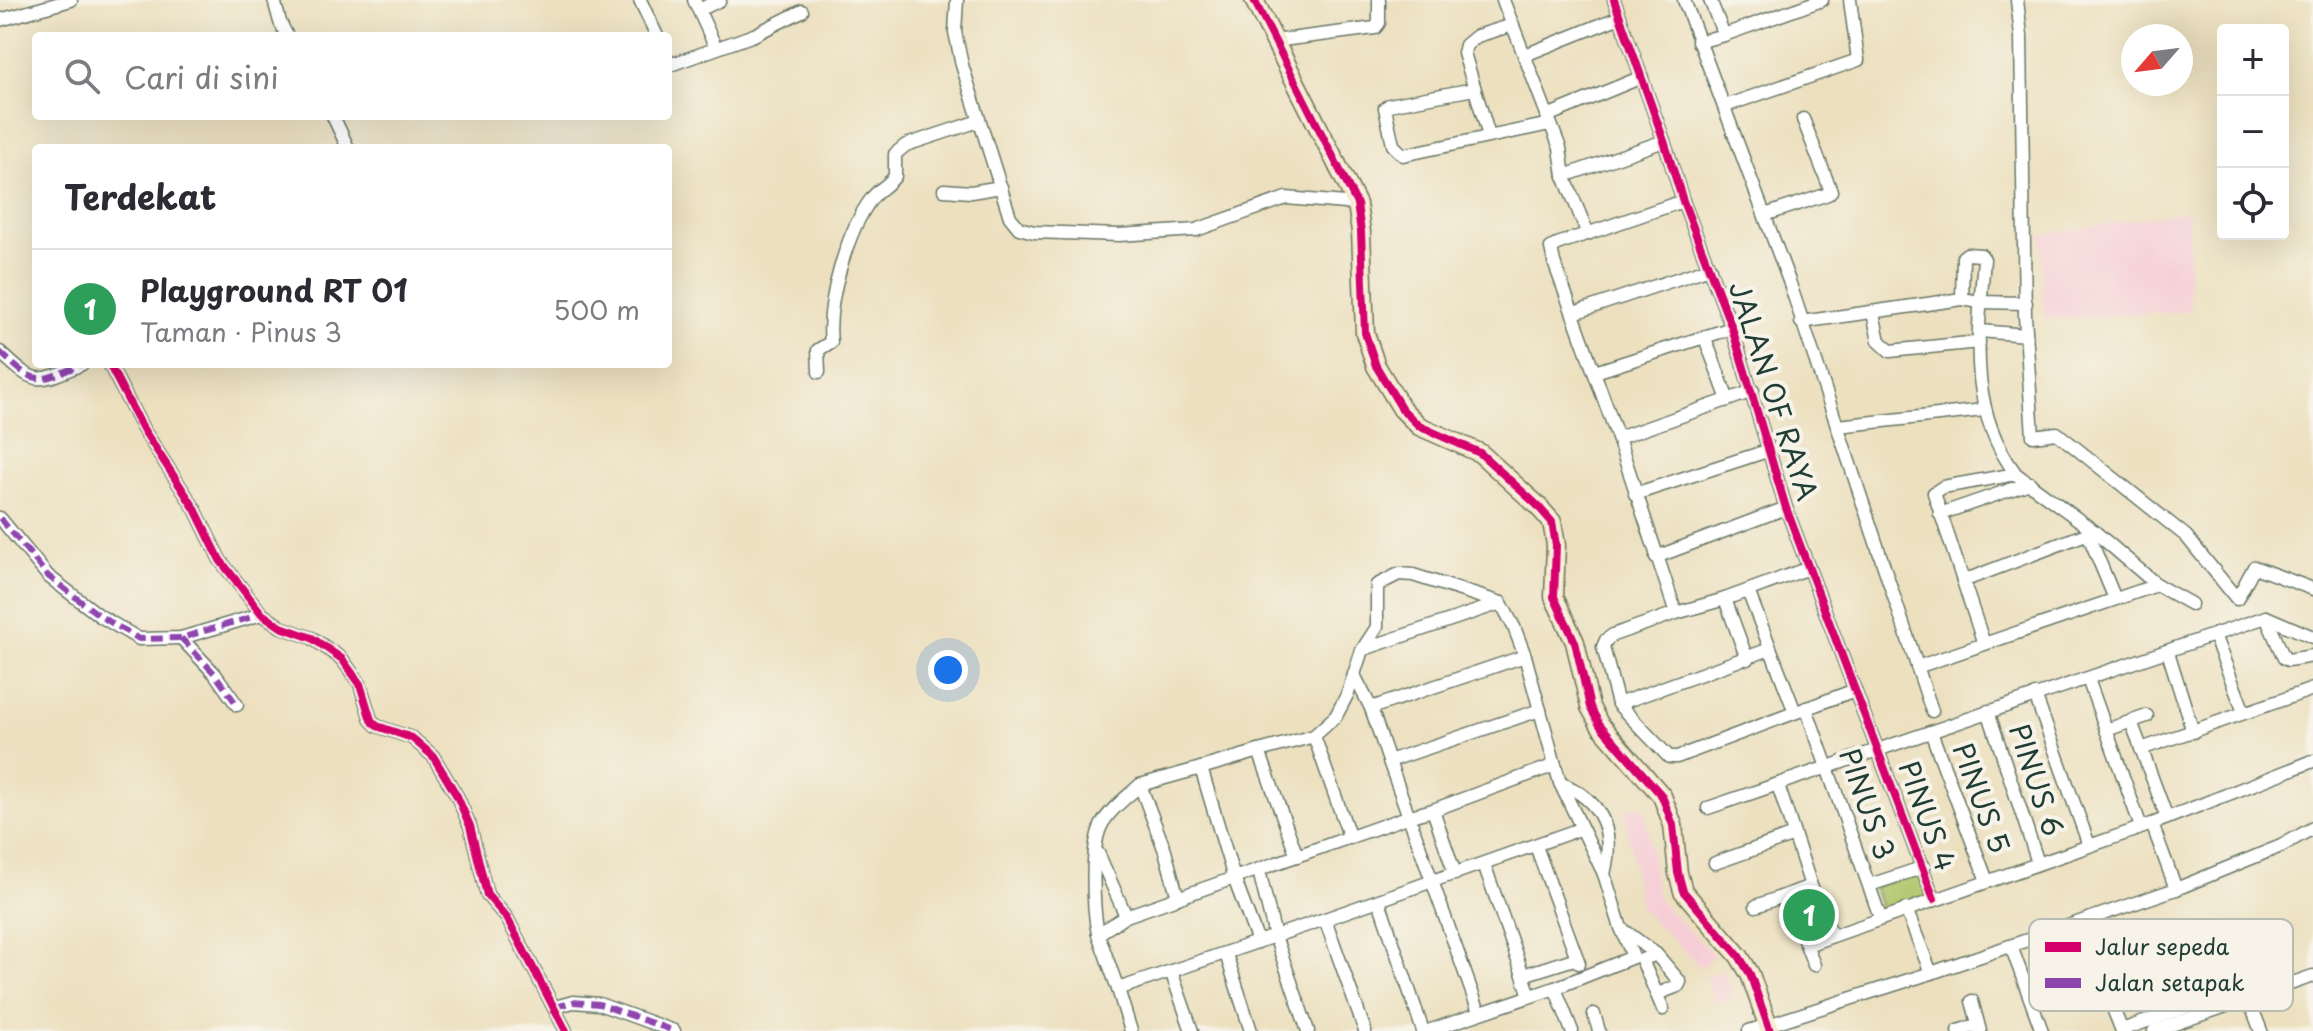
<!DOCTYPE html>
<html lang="id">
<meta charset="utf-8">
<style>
:root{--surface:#fff;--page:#f2f2f3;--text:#2b2b33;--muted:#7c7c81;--line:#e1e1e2;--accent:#db2777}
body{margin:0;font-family:"Playpen Sans",sans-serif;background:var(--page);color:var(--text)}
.controls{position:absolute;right:24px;top:24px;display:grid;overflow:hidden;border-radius:8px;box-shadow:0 8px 32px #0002}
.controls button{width:72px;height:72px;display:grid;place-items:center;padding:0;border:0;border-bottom:2px solid var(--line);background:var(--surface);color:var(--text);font:40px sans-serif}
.compass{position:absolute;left:2121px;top:24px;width:72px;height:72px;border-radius:50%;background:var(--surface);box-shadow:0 8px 32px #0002;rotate:242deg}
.you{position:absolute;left:948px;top:670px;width:28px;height:28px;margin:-20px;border:6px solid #fff;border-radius:50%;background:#1a73e8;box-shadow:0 0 0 12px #1a73e833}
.badge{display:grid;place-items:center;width:52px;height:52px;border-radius:50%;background:var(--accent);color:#fff;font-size:26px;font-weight:700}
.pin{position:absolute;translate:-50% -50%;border:4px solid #fff;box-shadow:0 2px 8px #0006}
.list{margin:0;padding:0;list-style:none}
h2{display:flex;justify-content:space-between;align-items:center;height:104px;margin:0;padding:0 32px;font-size:34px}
h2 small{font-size:26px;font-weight:400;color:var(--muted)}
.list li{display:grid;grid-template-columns:52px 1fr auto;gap:24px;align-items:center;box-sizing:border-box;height:120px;padding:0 32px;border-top:2px solid var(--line)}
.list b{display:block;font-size:30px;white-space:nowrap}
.list p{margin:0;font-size:26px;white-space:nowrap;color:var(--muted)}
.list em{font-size:26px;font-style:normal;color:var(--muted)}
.icon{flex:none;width:44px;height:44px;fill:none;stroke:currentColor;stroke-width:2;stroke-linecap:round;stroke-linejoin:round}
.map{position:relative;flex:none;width:2313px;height:1031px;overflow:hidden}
.search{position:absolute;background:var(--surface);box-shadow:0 8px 32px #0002;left:32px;top:32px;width:640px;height:88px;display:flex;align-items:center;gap:20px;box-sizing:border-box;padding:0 28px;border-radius:8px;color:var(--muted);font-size:30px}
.panel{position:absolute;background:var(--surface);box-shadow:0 8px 32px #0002;left:32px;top:144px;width:640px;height:224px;border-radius:8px}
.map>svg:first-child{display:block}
</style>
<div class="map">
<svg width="2313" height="1031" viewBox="0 0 2313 1031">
<rect width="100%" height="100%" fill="#f7f3e8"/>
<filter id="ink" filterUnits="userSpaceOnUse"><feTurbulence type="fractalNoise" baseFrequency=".0125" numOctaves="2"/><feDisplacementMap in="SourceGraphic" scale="16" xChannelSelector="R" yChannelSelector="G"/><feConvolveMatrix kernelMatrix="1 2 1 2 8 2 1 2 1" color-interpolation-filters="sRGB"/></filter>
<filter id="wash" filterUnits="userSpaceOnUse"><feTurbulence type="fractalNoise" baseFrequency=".006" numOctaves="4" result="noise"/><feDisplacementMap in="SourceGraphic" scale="32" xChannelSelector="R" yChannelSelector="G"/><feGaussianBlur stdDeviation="1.8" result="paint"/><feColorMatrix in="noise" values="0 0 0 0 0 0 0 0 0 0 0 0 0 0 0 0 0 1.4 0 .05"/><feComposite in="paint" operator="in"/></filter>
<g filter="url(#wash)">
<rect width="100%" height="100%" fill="#ece0bf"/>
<g fill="#f6cfd6">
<path d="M2188 211 2190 311 2044 319 2041 235Z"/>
<path d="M1644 807 1658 899 1714 955 1702 968 1640 908 1625 810Z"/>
<path d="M1723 970 1733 997 1716 1003 1706 977Z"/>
</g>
<g fill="#afc66b" stroke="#678250" stroke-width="2">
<path d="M1920 872 1930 897 1883 913 1874 887Z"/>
<path d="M1810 893 1826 930 1808 937 1793 900Z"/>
</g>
</g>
<g filter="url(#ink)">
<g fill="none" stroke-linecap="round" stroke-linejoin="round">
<g stroke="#677665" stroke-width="15">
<g id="street">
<path d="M274 0 280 22 287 36"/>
<path d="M640 0 657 36"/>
<path d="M694 0 716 48"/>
<path d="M957 0 955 32 962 65 1010 217 1019 228 1034 232 1119 235 1196 230 1286 198 1357 204"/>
<path d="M1503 0 1560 148 1564 176 1588 234"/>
<path d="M1614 0 1664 141 1683 201 1732 328 1786 508 1934 899"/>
<path d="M1684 0 1789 281 1932 711"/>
<path d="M1710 0 1724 35"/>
<path d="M2017 0 2021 36 2025 316 2033 436 2057 433 2186 536 2237 599 2254 567 2313 589"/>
<path d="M699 10 720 0"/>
<path d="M0 20 71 0"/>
<path d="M1274 41 1375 28 1379 23V0"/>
<path d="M1698 42 1724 35 1822 0"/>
<path d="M1525 55 1620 17"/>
<path d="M668 60 670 65 754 35 802 11"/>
<path d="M1474 89 1389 105 1385 108 1393 145 1403 155 1550 124"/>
<path d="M1725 106 1858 60 1850 0"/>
<path d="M333 116 348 148"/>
<path d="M1547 116 1642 77"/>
<path d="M1489 136 1464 53 1466 45 1477 36 1513 25"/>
<path d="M1564 176 1664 141"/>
<path d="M944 190 971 192 1001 187"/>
<path d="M1683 201 1560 243 1551 248 1554 262 1618 438 1676 613 1725 599 1809 568"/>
<path d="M1765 215 1828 194 1831 191 1803 119"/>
<path d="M1962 299 1963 257 1967 254 1981 255 1984 259C1978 335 1967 409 2016 474L2094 531 2157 585 2191 604"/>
<path d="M1574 313 1710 268"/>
<path d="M1873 313 1879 341 1890 351 1979 342"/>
<path d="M1801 322 1962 299 1980 302 2026 303"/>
<path d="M1980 331 2026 335"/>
<path d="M1705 338 1728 400"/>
<path d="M0 352C37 387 37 383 82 364"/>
<path d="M109 364 143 429 195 509 220 560 262 614 281 627 312 638 342 659 360 684 371 720 377 726 412 738 433 756 457 796 470 826 487 895 507 918 566 1031"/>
<path d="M819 372 818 350 831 342C826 302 848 229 872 198 879 189 889 185 895 176V154L906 145 979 121"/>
<path d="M1595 372 1732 328"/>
<path d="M1838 426 1984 410"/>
<path d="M1618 438 1753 391"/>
<path d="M1635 494 1770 450"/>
<path d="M1940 514 2030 483"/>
<path d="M0 518 48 576 100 616 139 639 181 638 262 614"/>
<path d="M2088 534 2115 599"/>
<path d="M1656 557 1786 508"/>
<path d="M1963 581 2094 531"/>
<path d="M1748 591 1795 712"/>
<path d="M1725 599 1747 659"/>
<path d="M1676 613 1613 635 1606 640 1603 647 1618 704 1669 757H1677L1855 690"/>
<path d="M2266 617 2284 658 2288 660 2313 656"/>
<path d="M2214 635 2244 712"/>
<path d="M181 638 215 674 237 705"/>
<path d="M1984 644 1934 493 1943 487 2016 474"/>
<path d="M1364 649 1501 603"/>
<path d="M2168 652 2193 732"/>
<path d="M1917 667 2157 585"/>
<path d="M1354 675 1371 708 1389 761 1540 710"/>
<path d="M2088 679 2141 827"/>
<path d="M2035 695 2089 845"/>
<path d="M1618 704 1770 649"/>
<path d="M1371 708 1525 656"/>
<path d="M1806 708 1880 917"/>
<path d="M1988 711 2038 863"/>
<path d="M2131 721 2167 818"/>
<path d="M2106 730 2147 716"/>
<path d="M1931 732 1987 881"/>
<path d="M1314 736 1336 716 1348 693 1362 650 1377 627V585L1399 574 1413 575 1501 603 1514 627 1525 656 1560 783 1604 874 1621 928 1656 954 1680 982 1678 986 1657 994"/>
<path d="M2141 749 2313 689"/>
<path d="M1259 751 1314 736 1350 838"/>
<path d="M1389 761 1479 1012"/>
<path d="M1201 768 1259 751 1297 856"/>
<path d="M1560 783C1602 800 1615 831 1604 874"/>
<path d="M1778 785 1811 886 1832 936"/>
<path d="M1708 808 2266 617 2313 637"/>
<path d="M1433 810 1455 874"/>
<path d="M2152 824 2176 889"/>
<path d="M1536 846 1577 958"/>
<path d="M1098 853 1126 916"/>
<path d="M1715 863 1794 835"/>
<path d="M1484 864 1523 975"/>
<path d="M1259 871 1275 936 1325 919 1365 1031"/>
<path d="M1870 885 1924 867"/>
<path d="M1787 895 1814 965"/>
<path d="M1379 901 1423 1031"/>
<path d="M1756 906 1811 886"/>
<path d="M1906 909 1931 973"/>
<path d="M1325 919 1580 829"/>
<path d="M1098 934C1093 909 1090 849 1101 826 1109 810 1127 797 1140 785L1165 851 1178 898"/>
<path d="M1258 942 1234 878 1410 816 1433 810 1555 765"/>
<path d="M1807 945 2152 824 2313 761"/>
<path d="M2011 946 2042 1031"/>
<path d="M1226 954 1251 1031"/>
<path d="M1656 954 1642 960 1663 1009"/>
<path d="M2094 961 2122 1031"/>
<path d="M1171 971 1192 1031"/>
<path d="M2102 983 2221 938 2225 939 2261 1031"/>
<path d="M1555 988 1633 957 1622 930"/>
<path d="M1118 989 1098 934 1126 916 1234 878 1201 768 1140 785"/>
<path d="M1530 996 1523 975 1577 958 1579 963"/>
<path d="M1972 1001 1980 1031"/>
<path d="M555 1007 573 1002 599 1004 674 1031"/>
<path d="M1594 1014 1599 1031"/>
<path d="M2122 1030 2245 986"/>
<path d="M1131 1031 1118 989 1275 936 1308 1031"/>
<path d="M1428 1031 1555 988 1572 1031"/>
<path d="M1749 1031 1931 973 2176 889 2281 846 2313 828"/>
<path d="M1958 1031 1977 1025"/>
<path d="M2154 1031 2313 976"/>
</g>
</g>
<g stroke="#677665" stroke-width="21">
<path id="secondary" d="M1254 0 1357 204 1361 232 1365 333 1376 366 1402 409 1419 426 1480 453 1537 505 1552 522 1556 545 1554 597 1575 642 1590 707 1600 725 1662 796 1673 825 1678 873 1683 891 1739 956 1750 974 1770 1031"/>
</g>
<use href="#street" stroke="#fff" stroke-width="12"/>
<use href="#secondary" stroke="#f9e7c3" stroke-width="18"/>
<g stroke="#8e44ad" stroke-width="6" stroke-dasharray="12 6" stroke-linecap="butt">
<path d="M0 352C37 387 37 383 82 364"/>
<path d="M0 518 48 576 100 616 139 639 181 638 262 614"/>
<path d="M181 638 215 674 237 705"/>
<path d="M555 1007 573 1002 599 1004 674 1031"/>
</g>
<g stroke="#f7f3e8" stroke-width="13">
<g id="cycleway">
<path d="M1254 0 1357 204 1361 232 1365 333 1376 366 1402 409 1419 426 1480 453 1537 505 1552 522 1556 545 1554 597 1575 642 1590 707 1600 725 1662 796 1673 825 1678 873 1683 891 1739 956 1750 974 1770 1031"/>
<path d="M1614 0 1664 141 1683 201 1732 328 1786 508 1934 899"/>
<path d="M109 364 143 429 195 509 220 560 262 614 281 627 312 638 342 659 360 684 371 720 377 726 412 738 433 756 457 796 470 826 487 895 507 918 566 1031"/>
</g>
</g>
<use href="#cycleway" stroke="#d6006c" stroke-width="8"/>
</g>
</g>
<g text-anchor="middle" stroke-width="8" stroke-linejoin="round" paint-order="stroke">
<g font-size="28" fill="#1f3d34" stroke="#f7f3e8">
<text transform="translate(1773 391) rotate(72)" y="10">JALAN OF RAYA</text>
<text transform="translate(2036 780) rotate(72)" y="10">PINUS 6</text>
<text transform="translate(1981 798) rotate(70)" y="10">PINUS 5</text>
<text transform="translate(1867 804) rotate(71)" y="10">PINUS 3</text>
<text transform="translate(1927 816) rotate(70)" y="10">PINUS 4</text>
</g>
</g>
<rect x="2029" y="919" width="264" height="92" rx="12" fill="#f7f3e8" stroke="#b6bcb2" stroke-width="2"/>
<rect x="2045" y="942" width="36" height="10" fill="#d6006c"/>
<rect x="2045" y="978" width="36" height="10" fill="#8e44ad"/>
<g font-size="22" fill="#1f3d34">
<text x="2095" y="955">Jalur sepeda</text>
<text x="2095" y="991">Jalan setapak</text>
</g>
</svg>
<div class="controls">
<button>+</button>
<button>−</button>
<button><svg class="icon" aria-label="locate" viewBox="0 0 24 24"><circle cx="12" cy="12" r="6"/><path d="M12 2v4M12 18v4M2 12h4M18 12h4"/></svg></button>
</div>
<svg class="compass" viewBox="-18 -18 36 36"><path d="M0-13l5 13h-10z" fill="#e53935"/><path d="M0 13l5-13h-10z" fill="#7c7c81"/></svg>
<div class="you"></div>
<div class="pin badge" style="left:1809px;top:915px;background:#2e9e5b">1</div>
<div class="search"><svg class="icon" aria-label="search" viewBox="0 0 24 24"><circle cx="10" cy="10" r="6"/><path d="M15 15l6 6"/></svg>Cari di sini</div>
<section class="panel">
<h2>Terdekat<small></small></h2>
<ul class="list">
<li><span class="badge" style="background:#2e9e5b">1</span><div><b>Playground RT 01</b><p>Taman · Pinus 3</p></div><em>500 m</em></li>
</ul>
</section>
</div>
